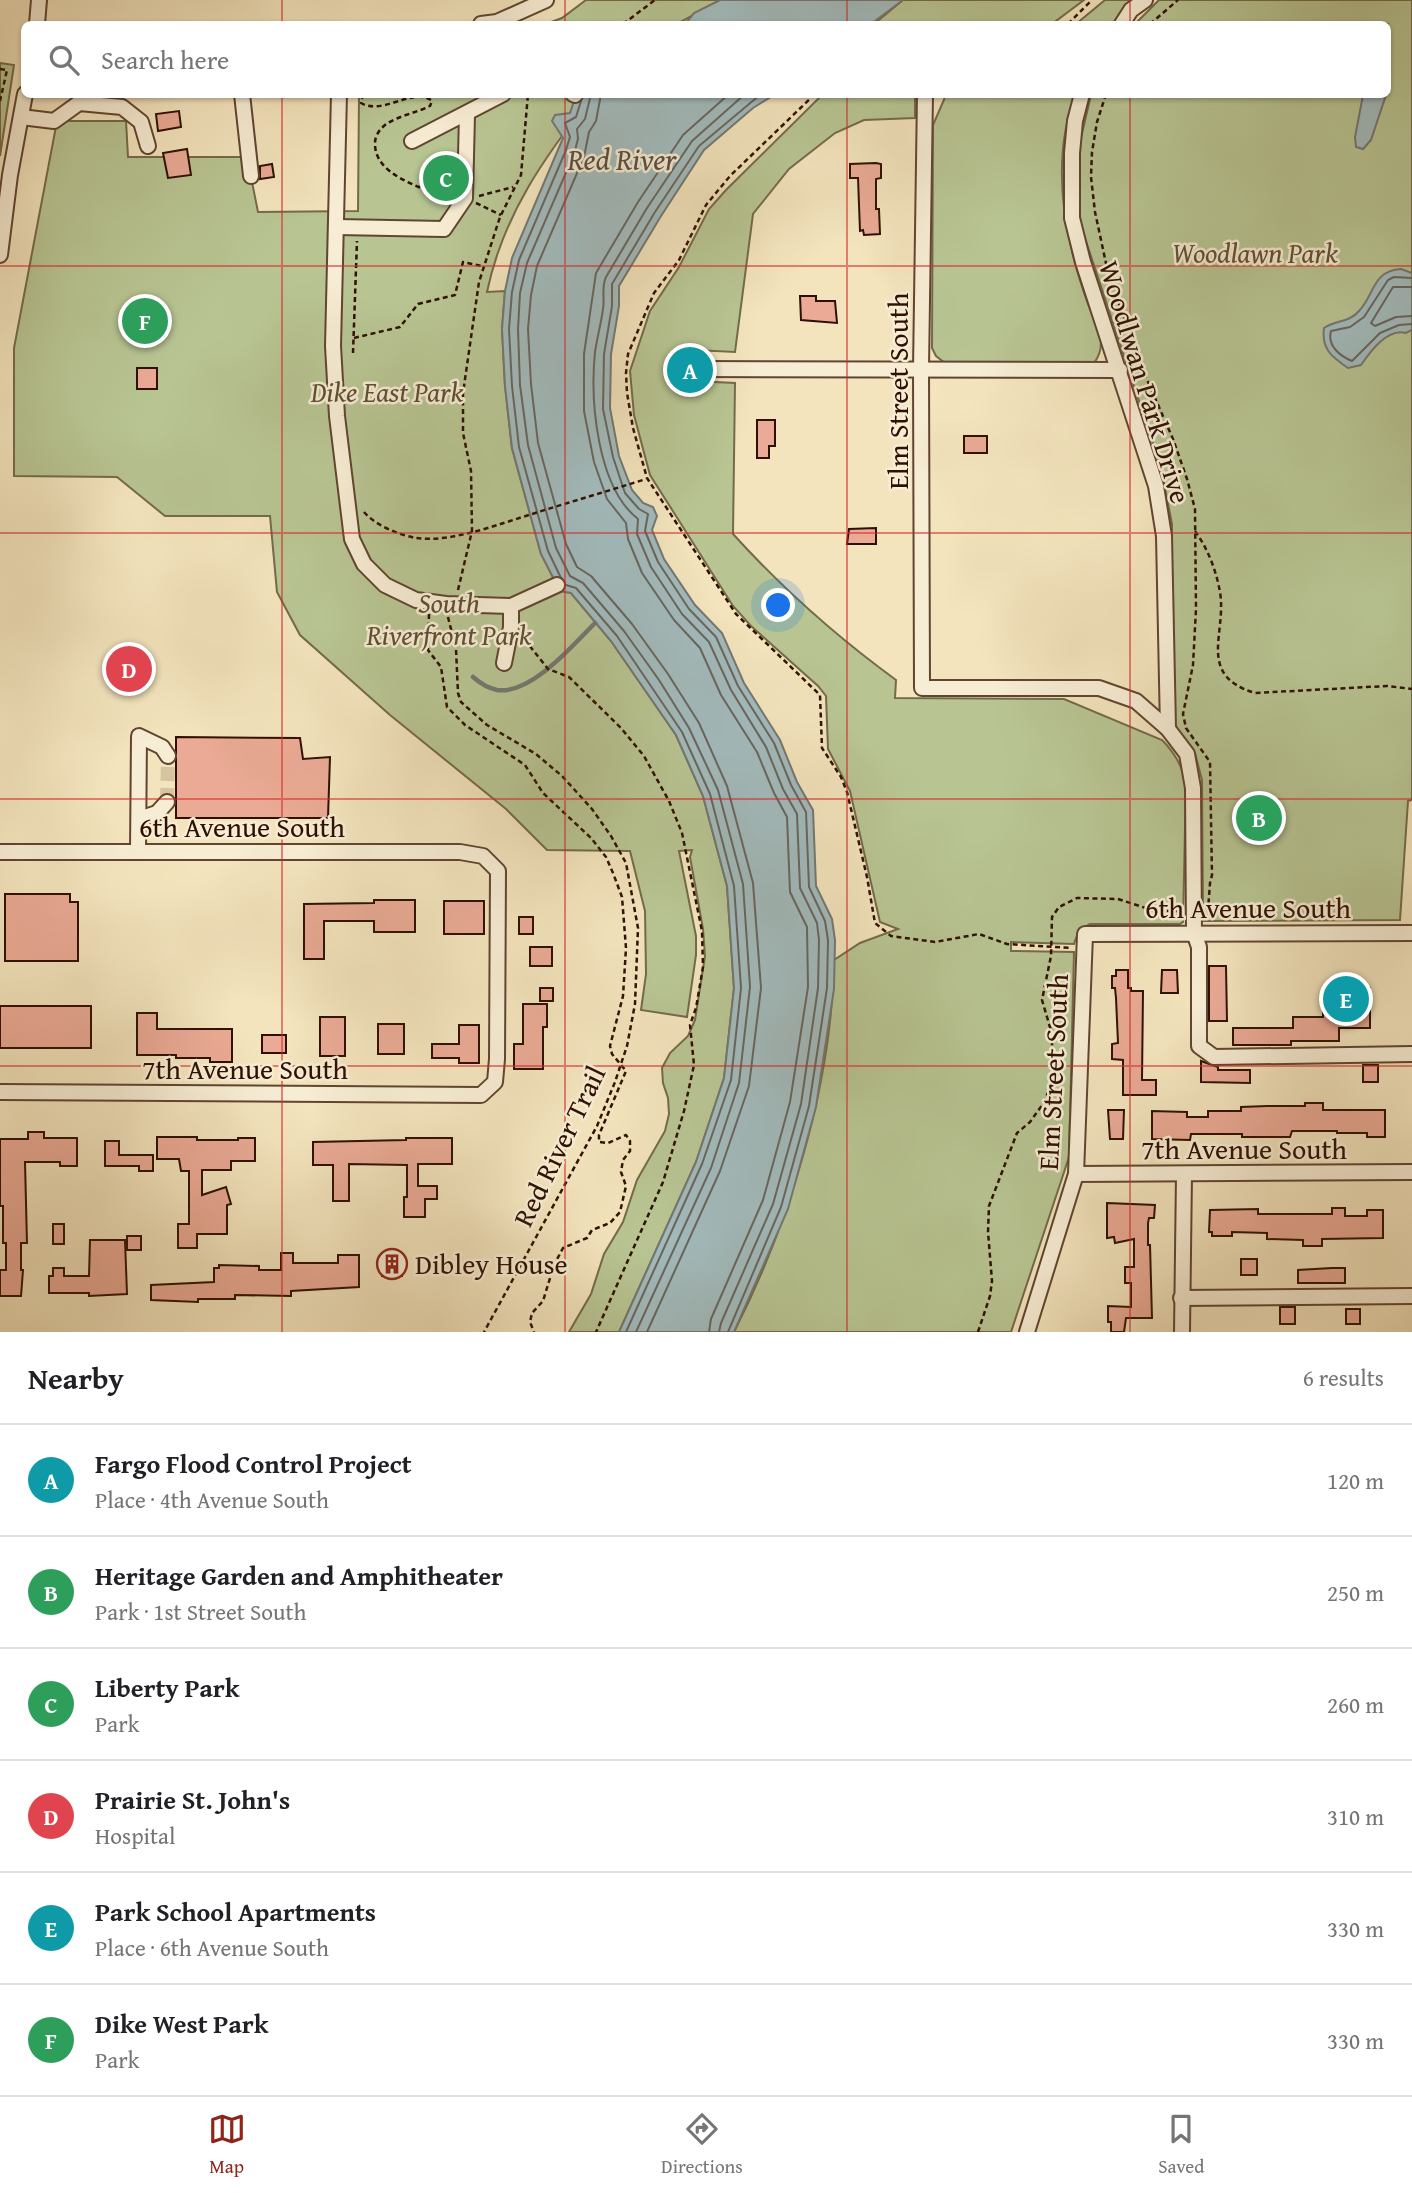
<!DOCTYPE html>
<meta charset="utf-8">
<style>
:root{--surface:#fff;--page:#f2f2f2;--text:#202124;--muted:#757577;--line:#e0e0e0;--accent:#8f2418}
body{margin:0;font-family:"Gentium Book Plus",serif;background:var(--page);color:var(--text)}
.you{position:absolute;left:779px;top:606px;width:24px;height:24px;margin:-18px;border:5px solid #fff;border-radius:50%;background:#1a73e8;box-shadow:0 0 0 10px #1a73e833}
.badge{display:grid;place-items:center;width:46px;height:46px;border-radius:50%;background:var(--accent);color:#fff;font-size:23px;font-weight:700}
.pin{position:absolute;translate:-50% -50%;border:4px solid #fff;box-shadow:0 2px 7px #0006}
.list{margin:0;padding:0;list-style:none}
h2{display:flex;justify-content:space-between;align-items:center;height:91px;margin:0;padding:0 28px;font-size:30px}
h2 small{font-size:23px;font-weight:400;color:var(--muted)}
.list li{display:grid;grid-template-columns:46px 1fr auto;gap:21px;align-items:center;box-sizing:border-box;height:112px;padding:0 28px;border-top:2px solid var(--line)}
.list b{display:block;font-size:26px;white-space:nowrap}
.list p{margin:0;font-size:23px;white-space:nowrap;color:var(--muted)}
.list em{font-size:23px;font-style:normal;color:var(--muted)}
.icon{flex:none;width:38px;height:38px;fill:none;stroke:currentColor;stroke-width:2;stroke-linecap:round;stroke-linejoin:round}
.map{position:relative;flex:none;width:1412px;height:1332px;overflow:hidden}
.search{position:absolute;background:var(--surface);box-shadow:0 2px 5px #0004;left:21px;right:21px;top:21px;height:77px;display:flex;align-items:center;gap:18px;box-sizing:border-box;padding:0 24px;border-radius:10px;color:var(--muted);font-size:26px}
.sheet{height:763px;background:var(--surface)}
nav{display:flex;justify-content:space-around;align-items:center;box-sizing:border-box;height:98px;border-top:2px solid var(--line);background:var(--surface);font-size:19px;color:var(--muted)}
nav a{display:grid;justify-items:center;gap:4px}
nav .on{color:var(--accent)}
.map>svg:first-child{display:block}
</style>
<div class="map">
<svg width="1412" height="1332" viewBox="0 0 1412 1332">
<rect width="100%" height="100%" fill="#f3e4bd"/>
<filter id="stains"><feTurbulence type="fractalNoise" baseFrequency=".00286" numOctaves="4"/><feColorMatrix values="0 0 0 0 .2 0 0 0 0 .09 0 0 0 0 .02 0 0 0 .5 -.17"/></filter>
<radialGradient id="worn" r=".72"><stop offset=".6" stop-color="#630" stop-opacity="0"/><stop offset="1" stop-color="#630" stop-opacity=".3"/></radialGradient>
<g fill="#b8c593" stroke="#746a4a" stroke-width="2">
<path d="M586 0H721L677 24H546L562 18Z"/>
<path d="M903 0H1084L1052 24H874Z"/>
<path d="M1105 0H1133L1112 24H1076Z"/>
<path d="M1159 0H1412V800L1408 801 1400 920 1203 921 1202 780 1195 753 1177 729 1172 717V524L1161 468 1079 220 1078 177 1080 142 1091 95 1388 94V24H1135Z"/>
<path d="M0 63 14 65 0 156Z"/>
<path d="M359 95H593C545 156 503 215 487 292L505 291 502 329 505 386 512 448 541 554 560 591 571 593 611 641 676 735 703 796 727 886 734 988 724 1078 696 1162 619 1332H569L591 1294 604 1254 623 1222 637 1180 665 1131 669 1114 668 1098 663 1083 662 1068 670 1053 688 1036 695 1020 705 956 703 929 690 857 692 850 679 851 696 936V955L687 1017 641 1010 646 974 645 911 630 851 547 850 506 809 390 715 300 635 277 592 270 516H165L117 477 14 476V348L57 121H126L128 157H247L258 212 358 211Z"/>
<path d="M822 95 912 94 915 95V118L864 120 835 133 789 169 753 214 735 352 694 350 693 381 735 383 733 534C782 588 837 637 896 680L895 698 1064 699 1162 740C1175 753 1182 765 1186 782L1183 922 1180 924H1090C1080 929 1077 934 1074 944L1011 942V951L1074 952 1069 1157 1011 1332H734C790 1222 832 1084 834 960L860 943 898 929 880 922 850 791 828 749 826 696 818 686 751 626 733 606 650 475 634 415 630 371 650 311 679 267 709 209 726 190Z"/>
<path d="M946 95H1075C1050 163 1064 238 1088 304 1096 324 1109 344 1094 363H945L936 356 932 348 933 125Z"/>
</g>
<g fill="#a2bbbd" stroke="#747771" stroke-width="2">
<path d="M720 0H903L871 24H685L694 13Z"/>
<path d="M576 95H774L753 108 704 150 661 216 619 286V306L611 354 610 408 619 456 632 490 643 503 653 507 657 516 652 530 664 559 695 605 722 633 744 683 780 740 797 782 813 810 816 886 832 919 835 940 834 989 816 1107 788 1209 734 1332H619L696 1162 724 1078 734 988 727 886 703 796 676 735 611 641 571 593 560 591 541 554 512 448 505 386 502 329 505 291 512 258 563 138 552 121 555 115 570 113Z"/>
<path d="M1363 95H1386L1371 140 1363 149 1356 147 1355 137Z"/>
<path d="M1401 269 1412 273V330L1406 333C1387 328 1370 352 1361 365L1348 368C1332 357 1321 349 1324 328 1335 320 1349 323 1359 311 1375 294 1372 271 1401 269Z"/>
</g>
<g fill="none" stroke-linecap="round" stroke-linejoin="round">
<g stroke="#68665e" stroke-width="2">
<path d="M591 94 585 119 577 129 578 139 574 154 527 263 520 293 518 329 520 385 528 445 556 548 570 576 583 583 624 631 659 680 689 728 718 790 743 884 750 987 739 1083 711 1168 636 1332"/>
<path d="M601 94 596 121 589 132 584 157 537 266 531 295 528 329 531 384 538 443 566 544 577 567 591 576 632 624 668 674 699 723 727 786 753 883 761 988 749 1086 720 1171 647 1332"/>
<path d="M1412 278 1394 277 1388 280 1364 317 1350 327 1331 331C1327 346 1340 356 1352 361L1380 333 1399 325 1412 324"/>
<path d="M1412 287H1393L1371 323 1375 326 1396 317 1412 316"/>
<path d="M561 578 548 551 519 447 512 386 509 329 512 292 519 260 566 150 570 137 565 123 576 117 581 101"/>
<path d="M566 585 576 588 617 636 682 732 710 794 734 886 741 988 731 1080 702 1164 626 1332"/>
<path d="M709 1332 711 1319 763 1200 790 1102 808 987 807 927 790 892 787 817 774 793 757 752 721 695 700 648 674 620 642 573 628 539 626 523 607 499 594 462 584 411V354L596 273 638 202 683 135 729 94"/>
<path d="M719 1332 721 1323 773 1204 801 1104 818 988 819 940 817 923 800 888 797 814 783 789 766 747 731 690 709 642 682 614 651 567 637 534 638 519C597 487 590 401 595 352 597 338 601 324 603 309 605 299 601 288 606 277L647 208 692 141 745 94"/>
<path d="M728 1332 781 1207 809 1106 827 988 828 940 825 921 809 887 806 812 791 785 774 743 738 686 716 637 689 609 658 562 645 531 648 514 639 509 625 493 613 457 603 409 604 354 612 306V284L655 212 699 146 761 94"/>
</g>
<path stroke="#747771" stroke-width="4.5" d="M473 677C480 683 487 688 497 690 531 695 573 645 595 623"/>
</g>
<g fill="#eaaa95" stroke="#2f1000" stroke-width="2">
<path d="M179 111 181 127 158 131 156 114Z"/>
<path d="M187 149 191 175 168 178 163 153Z"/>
<path d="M876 163 881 164V178L876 179V209H879L880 234 864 235 863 230 860 231 858 178H850V164Z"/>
<path d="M272 164 274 177 260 179V166Z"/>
<path d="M800 296H816V301H835L837 323 801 320Z"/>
<rect x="137" y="368" width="20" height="21"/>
<path d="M757 420H775V446H769V458H757Z"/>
<rect x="964" y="436" width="23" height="17"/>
<path d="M876 528V544H847L849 529Z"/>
<path d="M176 737 300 738 303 759 330 757 328 818H176Z"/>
<path d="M5 894H70V902H78V961H5Z"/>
<path d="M374 900H415V932H374V921H324V959H304V904L374 903Z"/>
<rect x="444" y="901" width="40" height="33"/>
<rect x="519" y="917" width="14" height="17"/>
<rect x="530" y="947" width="22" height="19"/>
<path d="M1209 966H1226L1227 1021H1209Z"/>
<path d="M1116 970H1128V988H1131V991H1143L1142 1080H1156V1095H1123V1060L1112 1059V1044L1118 1043 1116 998 1115 988H1112V976H1116Z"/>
<path d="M1162 970H1177L1178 993H1161Z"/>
<path d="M1342 986 1370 988V1028H1339V1041H1291V1045H1233V1028H1293V1017H1323V988H1342Z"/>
<rect x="540" y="988" width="13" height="13"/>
<path d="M523 1004H547V1027H543V1069H514V1044H523Z"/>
<rect x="0" y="1006" width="91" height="42"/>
<path d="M137 1013H157V1029H232V1062H210V1058H176V1055H137Z"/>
<rect x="320" y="1017" width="25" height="39"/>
<rect x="378" y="1024" width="26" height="30"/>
<path d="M459 1025H479V1063H459V1058H432V1044H459Z"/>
<rect x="262" y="1035" width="24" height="18"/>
<path d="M1201 1061 1218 1067V1070H1250V1083L1201 1082Z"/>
<rect x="1363" y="1065" width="15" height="17"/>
<path d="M1305 1103H1323V1110H1385V1137H1367V1133H1337V1131H1292L1290 1137H1242V1134H1191L1190 1140 1152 1139V1111L1187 1112V1117H1208V1111H1241V1107L1267 1106H1305Z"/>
<path d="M1108 1110H1124L1123 1139H1110Z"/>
<path d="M28 1132H44V1138H77V1166H60V1162H25L27 1243H21V1270H23L21 1296H0V1270H6V1243H3V1206H0V1139H28Z"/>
<path d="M157 1137H197V1140H238V1138H255V1161H231V1170H202V1195L226 1187 231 1204 227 1205V1234H197V1248H178V1224H189V1171H181L179 1159H157Z"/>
<path d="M406 1138H452V1164H418V1186H437V1199H425V1217H404V1197H407V1165L349 1164V1201H333V1165H313V1142L406 1140Z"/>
<path d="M105 1141H119V1155H153V1171H139V1166H105Z"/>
<path d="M1107 1203 1155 1205 1154 1218H1149L1148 1223V1245H1150L1152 1318H1126L1124 1332H1111V1322H1108V1306L1131 1307V1283H1125V1267H1134V1239L1115 1243 1114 1237 1107 1238Z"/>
<path d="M1332 1208H1345V1216H1367V1210H1383V1238L1322 1239V1246H1303V1240L1267 1239V1233L1232 1232V1236H1212V1232H1209L1210 1210 1258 1209V1214H1332Z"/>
<rect x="53" y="1224" width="11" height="20"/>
<rect x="127" y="1236" width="14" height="14"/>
<path d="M90 1240H125L127 1294 89 1296V1293H49V1276H53V1268H64V1276H89Z"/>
<path d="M281 1253H293V1263H338V1255H359V1287L291 1291V1296L235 1295V1299H198V1302L151 1300V1285L214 1282V1268H219V1265L259 1266V1270H281Z"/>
<rect x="1241" y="1259" width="16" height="16"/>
<rect x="382" y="1261" width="20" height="15"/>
<path d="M1332 1268H1345V1283H1298V1270Z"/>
<rect x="1280" y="1307" width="15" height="17"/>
<rect x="1346" y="1309" width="14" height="15"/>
</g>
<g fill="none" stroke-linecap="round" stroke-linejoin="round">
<path stroke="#d6c4a1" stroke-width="14" stroke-dasharray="14 7" stroke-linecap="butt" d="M167 802 168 756"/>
<g stroke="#60452f" stroke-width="18">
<g id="minor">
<path d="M37 24 39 0"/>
<path d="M481 24 497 22 546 0"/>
<path d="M1122 24 1131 10 1145 0"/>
<path d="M242 94 251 176"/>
<path d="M339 94 333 346 337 416 352 539 364 564 385 585 416 600 446 604 511 606 557 585"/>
<path d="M573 94 575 95"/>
<path d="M925 94 921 369 922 688H1099L1136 701 1168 729 1187 754 1193 788 1194 933 1199 947V1046L1214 1057 1412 1054"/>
<path d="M1082 94 1075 121 1072 153V218L1083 262 1156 486 1164 536 1168 729"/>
<path d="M21 117 54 121 79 103 122 107 141 122 148 146"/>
<path d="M412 141 503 94"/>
<path d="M337 227 444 229 465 198 467 114"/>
<path d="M0 255 10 175 25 94"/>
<path d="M696 369 1120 370"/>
<path d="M504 663 511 627V606"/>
<path d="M139 819 157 813 167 802"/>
<path d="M0 852H460L483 856 498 871 497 1059 495 1082 481 1095 0 1092"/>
<path d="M138 852 139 736 162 747 168 756"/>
<path d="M1076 1174 1412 1172"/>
<path d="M1181 1298 1412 1296"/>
<path d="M1027 1332 1076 1174 1085 934 1412 933"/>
<path d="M1182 1332 1184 1174"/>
</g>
</g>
<g stroke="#2f1000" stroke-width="2.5" stroke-dasharray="5 3.5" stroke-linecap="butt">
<path d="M623 24 655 0"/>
<path d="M1068 24 1092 0"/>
<path d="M1150 24 1178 0"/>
<path d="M0 69 7 70 0 101"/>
<path d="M363 94 361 103C382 116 415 86 432 101L430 106C416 113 397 116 385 125 379 130 375 136 375 143 374 175 421 187 444 197L449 198"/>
<path d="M815 94 730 176 706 205 679 260 654 293 628 354 626 373 627 393 633 428 647 478 736 614 820 695 822 748 841 777 847 792 867 877 875 923 891 936 935 942 979 934 1007 944 1072 948"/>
<path d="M1106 94 1097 122 1092 152 1091 177 1095 212 1107 268 1138 359 1173 439 1187 479 1195 509 1196 609 1193 665 1183 714 1186 728 1210 762 1212 875 1210 883 1208 911"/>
<path d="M479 196 513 187"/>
<path d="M476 203 501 215"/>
<path d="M354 338 400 327 418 304 455 295 463 262 482 266"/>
<path d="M353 353 357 241"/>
<path d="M364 512C375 525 399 535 416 538 451 543 499 524 532 514 570 502 608 491 646 479"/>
<path d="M1195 531C1208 549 1216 570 1220 592 1227 634 1196 675 1255 693L1387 686 1412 689"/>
<path d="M458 590 472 531 471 471 463 433V393L479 282 500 217 521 175 528 94"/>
<path d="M429 614 428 650 441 667 447 707 465 725 525 765 543 793 591 838 606 857 613 873 622 897 626 948 623 996 610 1046 612 1054 626 1071 599 1135V1142L608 1143 626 1135 630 1141V1151L623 1160 621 1172 626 1186 620 1212 610 1223 592 1230 587 1238 563 1248 554 1265 543 1301 532 1313 530 1322 534 1332"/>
<path d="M448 617 456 649 458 693 461 702 487 725 536 754 562 776 592 809 611 836 626 863 638 928 635 1004 627 1046 615 1082 597 1126 484 1332"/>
<path d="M523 641 529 645 548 669 569 677 621 728 644 756 669 801 682 833 702 931 703 967 696 1008 690 1025 694 1065 684 1111 663 1182 596 1332"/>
<path d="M978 1332 990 1296 992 1281 988 1232 989 1206 1017 1133 1030 1122 1045 1101 1052 1079V1034L1042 1000 1051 956 1052 917 1059 907 1077 898 1118 899 1155 911H1180"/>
</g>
<use href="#minor" stroke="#f7edd4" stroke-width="14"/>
</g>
<path fill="none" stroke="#d62828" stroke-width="2" stroke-opacity="0.55" d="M282 0V24M565 0V24M847 0V24M1130 0V24M282 94V1332M565 94V1332M847 94V1332M1130 94V1332M0 266H1412M0 533H1412M0 799H1412M0 1066H1412"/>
<defs>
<g id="building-ring" transform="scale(1.575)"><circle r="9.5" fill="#f7edd4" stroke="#8f2418" stroke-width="1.5"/><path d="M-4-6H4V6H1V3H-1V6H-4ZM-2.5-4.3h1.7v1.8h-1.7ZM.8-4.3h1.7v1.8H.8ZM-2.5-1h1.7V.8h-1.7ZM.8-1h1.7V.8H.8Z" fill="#8f2418"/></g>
</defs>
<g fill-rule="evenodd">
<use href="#building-ring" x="392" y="1264"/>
</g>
<g text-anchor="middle" stroke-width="5" stroke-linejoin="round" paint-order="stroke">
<g font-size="28" font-style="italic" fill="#5f4f33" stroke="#f7edd4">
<text x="1255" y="263">Woodlawn Park</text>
<text x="387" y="402">Dike East Park</text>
<text x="449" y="613">South<tspan x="449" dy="32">Riverfront Park</tspan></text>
</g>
<g font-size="28" fill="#2f1000" stroke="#f7edd4">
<text transform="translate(1145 382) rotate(73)" y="10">Woodlwan Park Drive</text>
<text transform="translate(898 391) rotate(-90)" y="10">Elm Street South</text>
<text x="242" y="837">6th Avenue South</text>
<text x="1248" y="918">6th Avenue South</text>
<text x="245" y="1079">7th Avenue South</text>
<text transform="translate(1053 1072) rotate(-87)" y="10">Elm Street South</text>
<text transform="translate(559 1146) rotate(-64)" y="10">Red River Trail</text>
<text x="1244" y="1159">7th Avenue South</text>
</g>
<g font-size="28" fill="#2f1000" stroke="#f7edd4" text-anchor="start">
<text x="415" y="1274">Dibley House</text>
</g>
<g font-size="30" font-style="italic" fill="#574c42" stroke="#f7edd4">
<text x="622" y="170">Red River</text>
</g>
</g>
<rect width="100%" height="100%" filter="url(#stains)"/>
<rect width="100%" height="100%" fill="url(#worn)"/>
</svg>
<div class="you"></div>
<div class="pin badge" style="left:690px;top:370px;background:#0f9aa8">A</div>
<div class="pin badge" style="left:1259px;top:818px;background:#2e9e5b">B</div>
<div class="pin badge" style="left:446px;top:178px;background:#2e9e5b">C</div>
<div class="pin badge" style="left:129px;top:669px;background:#e0444e">D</div>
<div class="pin badge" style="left:1346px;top:999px;background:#0f9aa8">E</div>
<div class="pin badge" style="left:145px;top:321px;background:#2e9e5b">F</div>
<div class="search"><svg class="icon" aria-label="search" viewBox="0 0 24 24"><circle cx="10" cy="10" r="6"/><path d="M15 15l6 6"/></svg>Search here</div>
</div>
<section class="sheet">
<h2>Nearby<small>6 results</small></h2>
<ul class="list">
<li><span class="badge" style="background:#0f9aa8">A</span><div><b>Fargo Flood Control Project</b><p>Place · 4th Avenue South</p></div><em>120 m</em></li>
<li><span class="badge" style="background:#2e9e5b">B</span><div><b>Heritage Garden and Amphitheater</b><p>Park · 1st Street South</p></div><em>250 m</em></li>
<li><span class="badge" style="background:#2e9e5b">C</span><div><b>Liberty Park</b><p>Park</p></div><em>260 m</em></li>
<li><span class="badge" style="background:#e0444e">D</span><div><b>Prairie St. John's</b><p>Hospital</p></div><em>310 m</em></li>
<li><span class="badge" style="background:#0f9aa8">E</span><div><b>Park School Apartments</b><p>Place · 6th Avenue South</p></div><em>330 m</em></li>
<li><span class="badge" style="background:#2e9e5b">F</span><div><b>Dike West Park</b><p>Park</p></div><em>330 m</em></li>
</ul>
</section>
<nav>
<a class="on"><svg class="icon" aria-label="map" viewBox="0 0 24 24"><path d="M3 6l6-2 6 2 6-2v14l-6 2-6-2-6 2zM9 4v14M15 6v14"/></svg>Map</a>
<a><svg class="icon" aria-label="directions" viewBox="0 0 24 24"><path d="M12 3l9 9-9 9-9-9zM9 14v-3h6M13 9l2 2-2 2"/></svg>Directions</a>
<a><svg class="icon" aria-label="saved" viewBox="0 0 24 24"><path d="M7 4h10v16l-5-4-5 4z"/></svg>Saved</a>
</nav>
